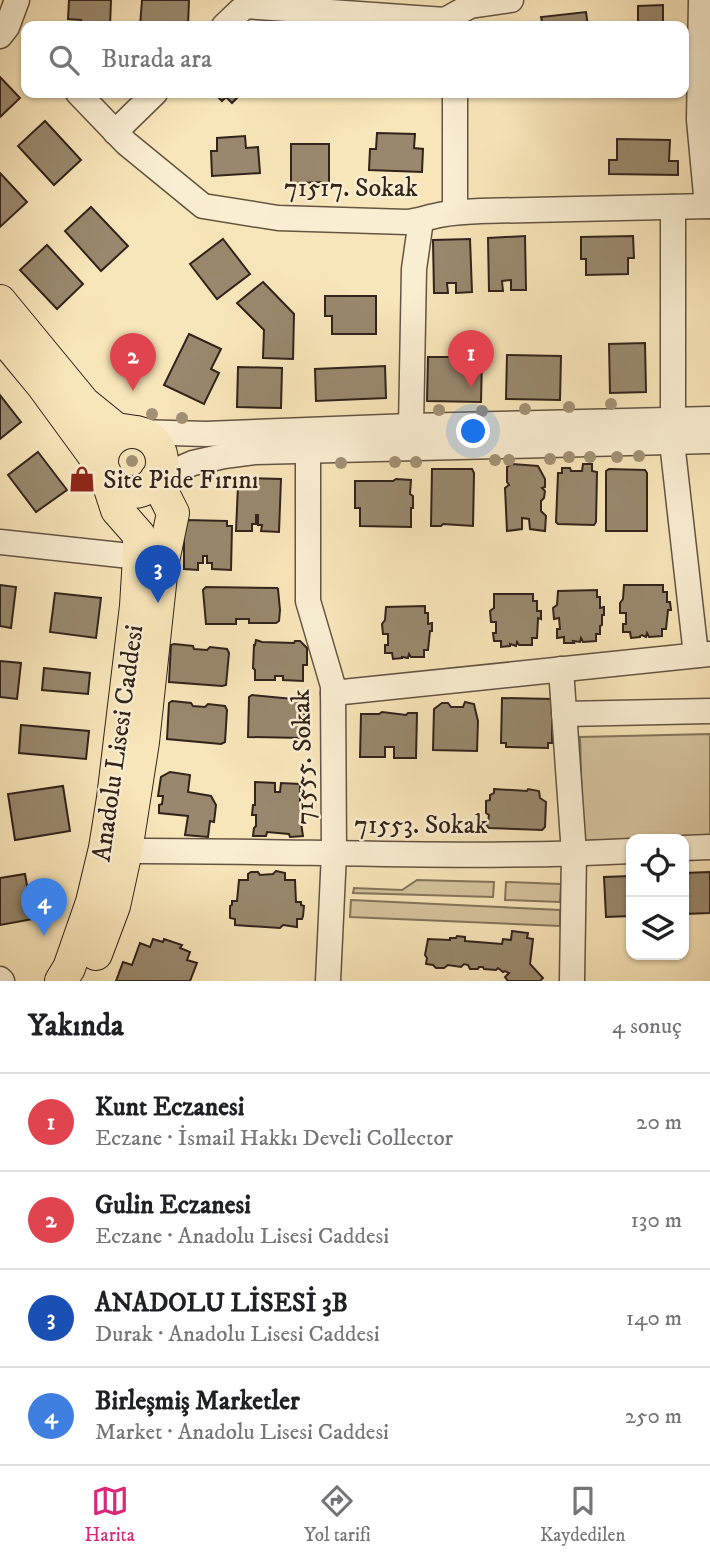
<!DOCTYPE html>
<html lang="tr">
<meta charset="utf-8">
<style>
:root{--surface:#fff;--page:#f6f6f6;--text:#202124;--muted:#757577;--line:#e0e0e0;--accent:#db2777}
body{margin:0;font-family:"IM FELL DW Pica",serif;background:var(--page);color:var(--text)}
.controls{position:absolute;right:21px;bottom:21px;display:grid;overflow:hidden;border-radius:14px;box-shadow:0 2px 5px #0004}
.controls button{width:63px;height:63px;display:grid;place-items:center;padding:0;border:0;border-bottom:2px solid var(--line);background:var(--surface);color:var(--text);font:35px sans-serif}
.you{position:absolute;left:474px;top:432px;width:24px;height:24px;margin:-18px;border:5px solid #fff;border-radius:50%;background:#1a73e8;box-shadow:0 0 0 10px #1a73e833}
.badge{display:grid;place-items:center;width:46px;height:46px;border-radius:50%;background:var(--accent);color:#fff;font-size:23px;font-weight:700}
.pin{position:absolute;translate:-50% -58px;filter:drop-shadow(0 2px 4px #0008)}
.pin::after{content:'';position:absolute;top:37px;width:24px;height:21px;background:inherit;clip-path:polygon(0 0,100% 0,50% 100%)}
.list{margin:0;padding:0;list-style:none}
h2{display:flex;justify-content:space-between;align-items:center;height:91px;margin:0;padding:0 28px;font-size:30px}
h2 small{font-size:23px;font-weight:400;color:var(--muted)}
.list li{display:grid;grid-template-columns:46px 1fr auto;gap:21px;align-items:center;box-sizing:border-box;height:98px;padding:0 28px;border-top:2px solid var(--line)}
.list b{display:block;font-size:26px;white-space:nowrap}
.list p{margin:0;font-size:23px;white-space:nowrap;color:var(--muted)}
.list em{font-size:23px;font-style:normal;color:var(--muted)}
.icon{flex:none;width:38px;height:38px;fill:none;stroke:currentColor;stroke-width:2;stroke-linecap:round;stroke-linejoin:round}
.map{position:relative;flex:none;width:710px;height:981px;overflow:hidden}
.search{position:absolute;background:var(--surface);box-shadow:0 2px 5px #0004;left:21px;right:21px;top:21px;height:77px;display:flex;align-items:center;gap:18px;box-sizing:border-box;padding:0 24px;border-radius:14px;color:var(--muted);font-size:26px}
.sheet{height:483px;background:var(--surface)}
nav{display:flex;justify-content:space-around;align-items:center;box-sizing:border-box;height:98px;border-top:2px solid var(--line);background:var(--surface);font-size:19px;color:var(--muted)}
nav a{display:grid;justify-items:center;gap:4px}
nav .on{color:var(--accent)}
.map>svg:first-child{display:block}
</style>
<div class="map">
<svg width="710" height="981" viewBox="0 0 710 981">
<rect width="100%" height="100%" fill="#f8e5b9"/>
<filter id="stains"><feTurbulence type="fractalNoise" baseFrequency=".00286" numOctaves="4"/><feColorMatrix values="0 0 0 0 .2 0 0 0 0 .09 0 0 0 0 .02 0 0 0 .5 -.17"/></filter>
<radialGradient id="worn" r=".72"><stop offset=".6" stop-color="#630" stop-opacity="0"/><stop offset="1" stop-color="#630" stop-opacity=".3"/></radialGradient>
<g fill="#d6c49e" stroke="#84745c" stroke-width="2">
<path d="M710 734V838L583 841 580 737Z"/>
<path d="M417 880 494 882 493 897 353 893 354 888 402 890Z"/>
<path d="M506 882 561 884 560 902 505 900Z"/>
<path d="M351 900 560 910V926L350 917Z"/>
</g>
<g fill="#99886d" stroke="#32231b" stroke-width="2">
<path d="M69 0H111L110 26H81V20L68 19Z"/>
<path d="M142 0H189L188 26H140Z"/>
<path d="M663 5V26H638V6Z"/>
<path d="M586 12 588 26H543L541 17Z"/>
<path d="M0 77 20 98 0 117Z"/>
<path d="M214 93H242L232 103 226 97 222 101Z"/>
<path d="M45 121 81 160 54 185 18 146Z"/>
<path d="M377 133 415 134 414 148 423 149 422 172 369 170 370 149H376Z"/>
<path d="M245 136 246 148 258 147 260 173 212 176 211 151H217V138Z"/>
<path d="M617 139 670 140 669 161H678V175L609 174V160H617Z"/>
<path d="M291 144H329V182L291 183Z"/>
<path d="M0 173 27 202 0 227Z"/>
<path d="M91 207 128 246 101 271 65 231Z"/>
<path d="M525 236 526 290H511V280L502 281 503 291H489L488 238Z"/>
<path d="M633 236 634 258H628V274L586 275V259H581V237Z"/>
<path d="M223 239 250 274 217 299 190 264Z"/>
<path d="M470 239 472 292 456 293V283H447L448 293H434L433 240Z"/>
<path d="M47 245 83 284 57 309 20 270Z"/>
<path d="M263 282 294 314 293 359 263 358 264 330 237 303Z"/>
<path d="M325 296H376V334H332V316H325Z"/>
<path d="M189 334 221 349 211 369 219 373 204 404 164 385Z"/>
<path d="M645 343 646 392 610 393 609 344Z"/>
<path d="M507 355 561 356 560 400 506 399Z"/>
<path d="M428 357H482L481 402 427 401Z"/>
<path d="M385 366 386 398 316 401 315 369Z"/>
<path d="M238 367 282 368 281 408 237 407Z"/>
<path d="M0 395 21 422 0 439Z"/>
<path d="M38 452 67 490 36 512 8 475Z"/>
<path d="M512 464 538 466 545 479V487L542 488 545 491 544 498 541 501V511L546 516 545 531 530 529 529 519 522 518V529L507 531 505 488 509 485 507 482V467Z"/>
<path d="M583 464H592V471L597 472 596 522 594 525 558 524 556 522 558 473H562V468H570L571 471H582Z"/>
<path d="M432 469H472L474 473 473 526 443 524 441 526H431Z"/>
<path d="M609 469 645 470 647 473V531H606V471Z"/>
<path d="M240 478 281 479 279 532 261 531 262 525H258V515H256V524H252V531H236L238 485Z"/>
<path d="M396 479 411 480 410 494 413 496V508H411V527L360 526V508H355V481H393Z"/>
<path d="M186 520 227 521V526H232L231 570 212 569V563H207V556H203V563H198V570L184 569V526Z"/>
<path d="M0 585 16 587 11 628 0 626Z"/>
<path d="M624 585H663V592H667V602H670L671 610H668L666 629H662V636L649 637 647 633 646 637 642 635 640 636V637L631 638 630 632H623V624H626V613H620V603L623 599Z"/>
<path d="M206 587 277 588 278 589 280 610 279 621 276 623H249V619H236V624H206L203 590Z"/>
<path d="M597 590V597H600V608L604 607V615H602V625L600 626V634H596V641L583 642 581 638 580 642 573 641 574 643H564V637L557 638V629H560L559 618 554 619 553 608 557 605 558 591Z"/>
<path d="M55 593 101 598 96 638 50 632Z"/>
<path d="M494 594H533V601H537V611H541V619L538 618 537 638H532V645H519L517 642 516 646 510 644V646L501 647V641H494L493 633H496V622H491L490 611 494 608Z"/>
<path d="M425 606V613H428V624L432 623V631H430L428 650H424V657H411L409 654 408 658 402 657V658L393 659 392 653H385V645H388V634H383L382 624 385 620 386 607Z"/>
<path d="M256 640 262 642 294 643 295 641H300L307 648V665H303V681L283 680V676H275V680H255V670L253 668 254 645H255Z"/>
<path d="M174 644 193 646 194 649 207 650 210 647 227 649 229 653 226 685 222 686 169 682 171 645Z"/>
<path d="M0 661 21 663 17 699 0 697Z"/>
<path d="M44 668 90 673 88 694 42 690Z"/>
<path d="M252 695 293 699 294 697H302L305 700 304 738 248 737 249 697Z"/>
<path d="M502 698 552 699V743H548V748L506 747V743H501Z"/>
<path d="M172 701 191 703 193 706 205 707 208 704 225 706 227 710 225 742 221 744 167 739 169 703Z"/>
<path d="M465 702 474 704 478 721 477 751 433 750 434 709 442 703H448L451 707H463Z"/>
<path d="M382 712 406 715 408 713H417L416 758H394V747H385V757H360L361 714H379Z"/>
<path d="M21 725 89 731 86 759 19 753Z"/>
<path d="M170 772 190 775 188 792 211 796 216 805 214 822 210 821 208 837 185 835 188 816 159 813V805L162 804 163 796H158L161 777Z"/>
<path d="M255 782 275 783V792H280L281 783 300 784V803H304V814L300 816 303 836 290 837 289 834 267 832 266 836H253L254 828 256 826V815H252L253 805H255Z"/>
<path d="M63 786 70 831 15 840 8 794Z"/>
<path d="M494 789 527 791 528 789 539 791 540 798 546 802 545 827 542 830 489 828 485 823 488 822 489 815 486 813V801L490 800V795L494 793Z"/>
<path d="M276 871 285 873V880H295L296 902H301V905L304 906 303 916 302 919H297V927L283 925 280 928 235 925V919L230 918V906L232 905V901H237L239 880H248V874L251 872H258L260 875 273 874Z"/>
<path d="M710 872V913L684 914V921V873Z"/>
<path d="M25 874 33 919 0 925V878Z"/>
<path d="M631 876V916L606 917 604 877Z"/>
<path d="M512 931 528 933 527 938 533 939 530 964 543 978 540 981H508L505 977 509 973 505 971 503 972 498 968 496 970 484 969 483 967H479L478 969H470L468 965 464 964 461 967 448 965 444 968H436L433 965 426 964 427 958 425 955 428 939 450 940V938H456L457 936 465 937V941L502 944 503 939 511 940Z"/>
<path d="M153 939 163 942 164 939 182 945 180 948 190 952 187 960 197 963 190 981H116L123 962 132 965 140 943 150 947Z"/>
</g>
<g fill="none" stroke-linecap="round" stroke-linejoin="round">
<g stroke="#645442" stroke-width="27">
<g id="minor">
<path d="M701 0 699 120 707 206"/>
<path d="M245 6 445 20 470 6 511 0"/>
<path d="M224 26 245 6 246 0"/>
<path d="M0 36 7 27 17 0"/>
<path d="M78 93 126 143 203 206 278 218 407 222C417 221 425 218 435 216 450 212 465 212 480 211L710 206"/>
<path d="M455 93V212"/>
<path d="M115 132 155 93"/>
<path d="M673 207V420"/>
<path d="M411 426 414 269 421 220"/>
<path d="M136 432 206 434 411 426 710 419"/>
<path d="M672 442 696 655"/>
<path d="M308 451V601L333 686 334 853 328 981"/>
<path d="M156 479 193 463 224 456 255 452 710 441"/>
<path d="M0 542 139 557"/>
<path d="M561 669 574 854 572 981"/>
<path d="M333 693 710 654"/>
<path d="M564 714 710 711"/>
<path d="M684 848 710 847"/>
<path d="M126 851C294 850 463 860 631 851"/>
<path d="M0 979 2 981"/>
</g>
</g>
<g stroke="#32231b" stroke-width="34">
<g id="major">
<path d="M0 301 84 403 116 429 136 432"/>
<path d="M0 334 43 386 92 453 105 473 117 510 139 535V557L136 606 113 798 105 848 92 902 69 968 61 981"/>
<circle cx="132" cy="462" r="30"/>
<path d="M96 954 114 906 126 851 143 742 162 566 173 513 156 479"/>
</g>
</g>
<use href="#minor" stroke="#faeed2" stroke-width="24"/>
<use href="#major" stroke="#f8e5b9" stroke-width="32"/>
</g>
<g fill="#a29074">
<circle cx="611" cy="404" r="6"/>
<circle cx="569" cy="407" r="6"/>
<circle cx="525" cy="409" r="6"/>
<circle cx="439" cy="410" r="6"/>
<circle cx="482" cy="411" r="6"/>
<circle cx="152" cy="414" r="6"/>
<circle cx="182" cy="418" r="6"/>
<circle cx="639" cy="456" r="6"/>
<circle cx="569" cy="457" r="6"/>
<circle cx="590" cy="457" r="6"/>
<circle cx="617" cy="457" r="6"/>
<circle cx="550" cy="459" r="6"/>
<circle cx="495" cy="460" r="6"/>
<circle cx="509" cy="460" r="6"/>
<circle cx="132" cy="461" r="6"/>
<circle cx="395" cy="462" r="6"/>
<circle cx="416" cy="462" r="6"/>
<circle cx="341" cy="463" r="6"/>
</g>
<defs>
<g id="shop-bare" transform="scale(2.1)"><path d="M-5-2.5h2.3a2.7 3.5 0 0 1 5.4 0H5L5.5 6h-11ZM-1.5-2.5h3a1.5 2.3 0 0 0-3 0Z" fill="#8f2418" stroke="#faeed2" stroke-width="2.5" paint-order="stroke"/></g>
</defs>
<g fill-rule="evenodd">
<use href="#shop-bare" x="82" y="479"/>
</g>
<g text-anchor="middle" stroke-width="5" stroke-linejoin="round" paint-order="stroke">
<g font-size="26" fill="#32231b" stroke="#faeed2">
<text x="351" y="196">71517. Sokak</text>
<text transform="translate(117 743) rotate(-82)" y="9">Anadolu Lisesi Caddesi</text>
<text transform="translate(302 757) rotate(-92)" y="9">71555. Sokak</text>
<text x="421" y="833">71553. Sokak</text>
</g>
<g font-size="26" fill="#32231b" stroke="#faeed2" text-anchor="start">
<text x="103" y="488">Site Pide Fırını</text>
</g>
</g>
<rect width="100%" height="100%" filter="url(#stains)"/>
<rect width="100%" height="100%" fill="url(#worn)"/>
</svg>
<div class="controls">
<button><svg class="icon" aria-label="locate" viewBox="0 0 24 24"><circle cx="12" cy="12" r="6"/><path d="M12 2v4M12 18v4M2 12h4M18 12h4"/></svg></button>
<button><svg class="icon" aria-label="layers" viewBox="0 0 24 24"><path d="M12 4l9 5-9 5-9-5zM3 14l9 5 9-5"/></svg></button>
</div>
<div class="you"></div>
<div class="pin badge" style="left:471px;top:388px;background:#e0444e">1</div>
<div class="pin badge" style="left:133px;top:391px;background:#e0444e">2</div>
<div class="pin badge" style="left:158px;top:603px;background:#1a4fb4">3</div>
<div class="pin badge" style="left:44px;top:936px;background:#3f7fe0">4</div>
<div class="search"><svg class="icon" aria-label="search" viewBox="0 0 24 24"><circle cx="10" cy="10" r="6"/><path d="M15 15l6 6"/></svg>Burada ara</div>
</div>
<section class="sheet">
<h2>Yakında<small>4 sonuç</small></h2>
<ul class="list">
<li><span class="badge" style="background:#e0444e">1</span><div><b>Kunt Eczanesi</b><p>Eczane · İsmail Hakkı Develi Collector</p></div><em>20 m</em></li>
<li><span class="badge" style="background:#e0444e">2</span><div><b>Gulin Eczanesi</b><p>Eczane · Anadolu Lisesi Caddesi</p></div><em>130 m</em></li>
<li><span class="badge" style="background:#1a4fb4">3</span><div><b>ANADOLU LİSESİ 3B</b><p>Durak · Anadolu Lisesi Caddesi</p></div><em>140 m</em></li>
<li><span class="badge" style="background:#3f7fe0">4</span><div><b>Birleşmiş Marketler</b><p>Market · Anadolu Lisesi Caddesi</p></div><em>250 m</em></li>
</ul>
</section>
<nav>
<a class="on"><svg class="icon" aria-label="map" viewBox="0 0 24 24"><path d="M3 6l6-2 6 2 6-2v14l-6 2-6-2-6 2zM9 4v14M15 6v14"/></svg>Harita</a>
<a><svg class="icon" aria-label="directions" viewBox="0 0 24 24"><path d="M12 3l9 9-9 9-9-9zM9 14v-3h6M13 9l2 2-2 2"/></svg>Yol tarifi</a>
<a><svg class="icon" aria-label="saved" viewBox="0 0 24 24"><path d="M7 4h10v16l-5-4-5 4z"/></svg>Kaydedilen</a>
</nav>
